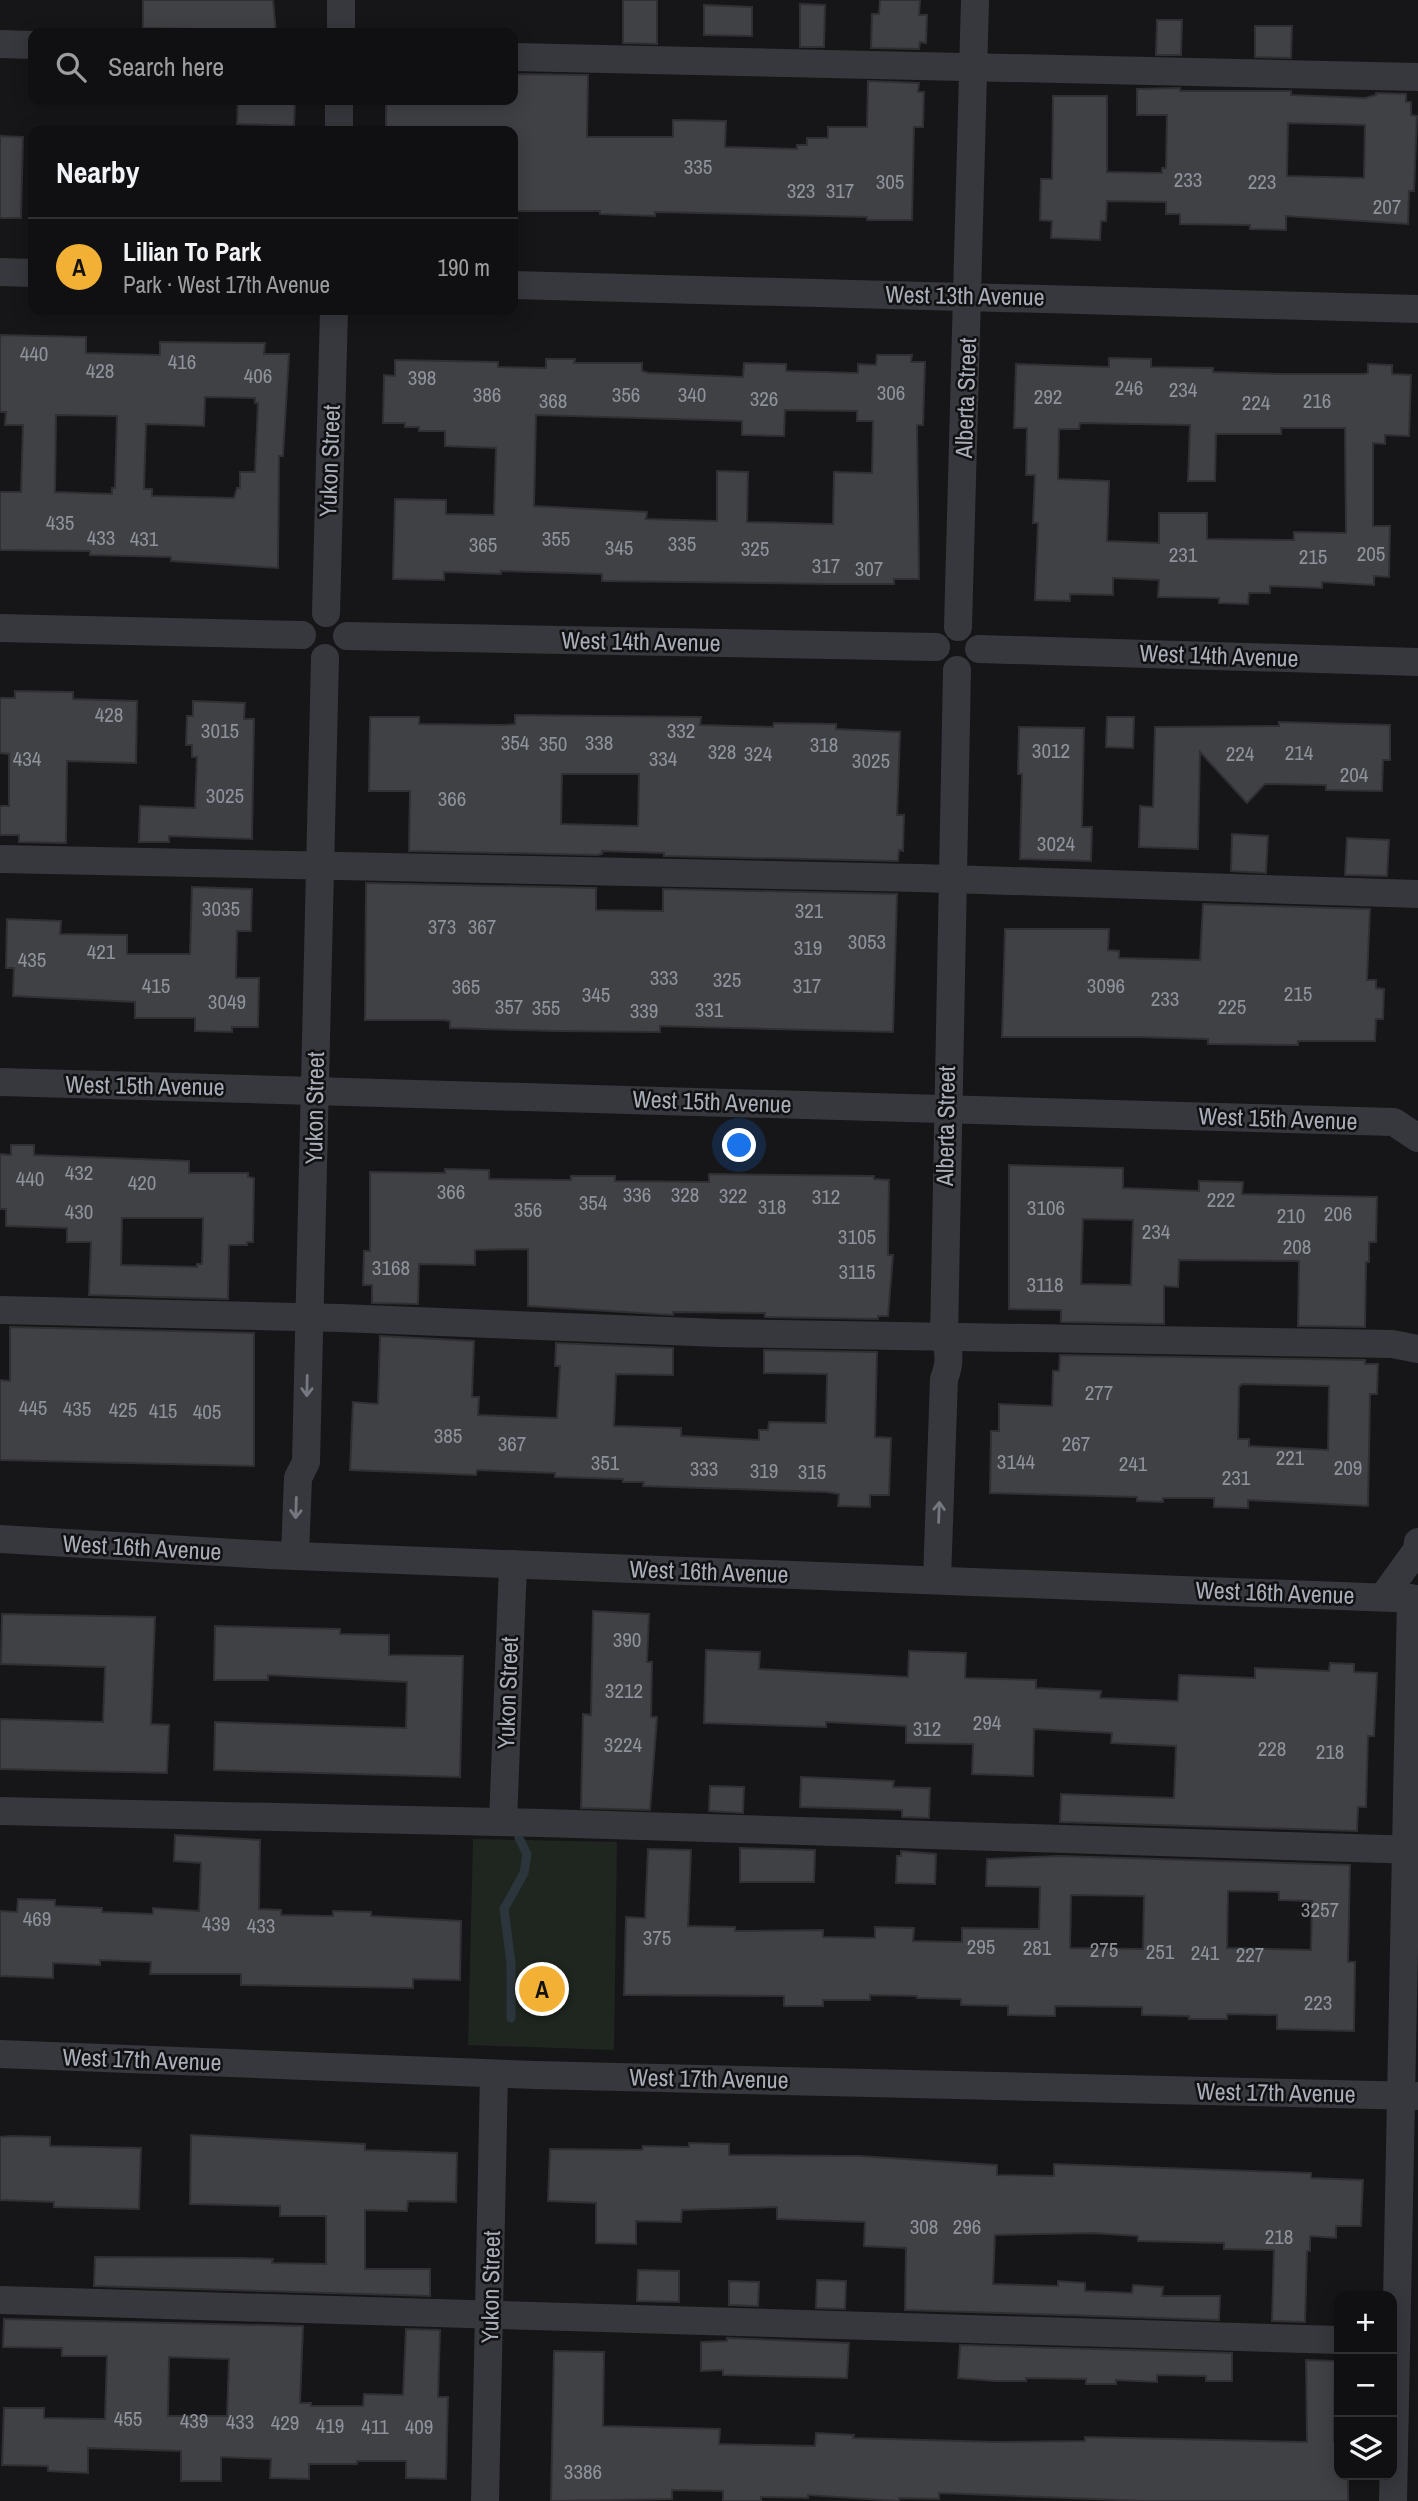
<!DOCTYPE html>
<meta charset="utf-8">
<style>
:root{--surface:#101012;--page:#19191b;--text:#f1f3f6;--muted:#9c9d9f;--line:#303032;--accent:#f2b134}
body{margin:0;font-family:"Archivo Narrow",sans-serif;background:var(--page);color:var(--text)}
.controls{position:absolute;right:21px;bottom:21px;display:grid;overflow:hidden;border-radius:14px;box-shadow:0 4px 18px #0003}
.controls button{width:63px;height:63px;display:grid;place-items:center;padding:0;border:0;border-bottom:2px solid var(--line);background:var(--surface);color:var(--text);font:35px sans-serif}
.you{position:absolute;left:740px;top:1146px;width:24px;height:24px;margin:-18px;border:5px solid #fff;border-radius:50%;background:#1a73e8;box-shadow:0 0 0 10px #1a73e833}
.badge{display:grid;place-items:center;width:46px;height:46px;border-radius:50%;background:var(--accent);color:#111;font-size:23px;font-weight:700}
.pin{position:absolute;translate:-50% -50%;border:4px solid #fff;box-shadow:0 2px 7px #0006}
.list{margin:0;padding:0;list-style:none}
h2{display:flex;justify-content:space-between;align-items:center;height:91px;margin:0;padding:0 28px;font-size:30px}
h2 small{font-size:23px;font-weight:400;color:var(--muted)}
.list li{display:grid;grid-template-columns:46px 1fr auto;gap:21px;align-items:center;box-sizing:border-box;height:98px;padding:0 28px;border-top:2px solid var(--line)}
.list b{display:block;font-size:26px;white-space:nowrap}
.list p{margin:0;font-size:23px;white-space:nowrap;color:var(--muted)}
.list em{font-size:23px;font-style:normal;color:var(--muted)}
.icon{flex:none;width:38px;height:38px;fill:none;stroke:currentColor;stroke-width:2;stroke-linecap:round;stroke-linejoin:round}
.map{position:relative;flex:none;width:1418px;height:2501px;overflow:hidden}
.search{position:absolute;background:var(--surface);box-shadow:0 4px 18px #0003;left:28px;top:28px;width:490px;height:77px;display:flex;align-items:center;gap:18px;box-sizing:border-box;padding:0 24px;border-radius:14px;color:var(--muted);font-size:26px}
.panel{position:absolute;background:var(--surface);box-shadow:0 4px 18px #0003;left:28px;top:126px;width:490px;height:189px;border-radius:14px}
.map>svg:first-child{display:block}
</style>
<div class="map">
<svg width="1418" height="2501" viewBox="0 0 1418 2501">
<rect width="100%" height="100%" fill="#161618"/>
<path fill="#1e261f" d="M473 1839 617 1842 614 2050 468 2045Z"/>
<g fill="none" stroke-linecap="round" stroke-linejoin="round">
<path stroke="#2c353c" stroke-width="9" d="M511 2018V1963L504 1909 524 1873 527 1854 519 1838"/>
</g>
<g fill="#404145" stroke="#303034" stroke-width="2" fill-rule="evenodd">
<path d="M143 0H273L276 33H194V29L143 28Z"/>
<path d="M623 0H657V44L623 43Z"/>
<path d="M880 0H920L919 15H927L926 43 920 42 919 49 871 48 872 14H879Z"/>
<path d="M800 4 825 5 824 47H800Z"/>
<path d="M704 5 752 7V36L704 35Z"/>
<path d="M1157 20H1182L1181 55H1156Z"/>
<path d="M1255 26H1292L1291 58 1255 57Z"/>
<path d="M513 74 588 75 587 137H673V120L726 121 725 147 797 149V145H807V138H828V127H867L868 81 919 83 918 92H924L923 127H914L912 220H867V217L655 212V216L600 214V211H513V131L386 129V100H513Z"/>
<path d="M1180 88V91H1291V95L1365 98 1376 95V93L1406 94V102H1411V115L1417 116 1414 191H1409L1408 224 1286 216V230L1250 229V225L1180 224V214H1166V202L1107 201 1106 221H1101L1100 240 1051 238 1052 221 1040 220 1041 179H1052L1053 96H1107V172L1162 173V168H1166L1167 115H1137V89ZM1288 123 1365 125 1364 178 1287 176Z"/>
<path d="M238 100H295L294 126 237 124Z"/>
<path d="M0 136 23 137 21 218H0Z"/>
<path d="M0 335 86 337V353L160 355V342L265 343 264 354H289L283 456H279L278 568 171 561V557L90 555V551L0 550V492H21L23 425H5L6 412H0ZM205 397 255 398V403H258L255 472H240V488H237L234 498 152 496V489H144L146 424 204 426ZM56 415 117 416 115 488H112V494L55 492Z"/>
<path d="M877 355H912L911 362H925L923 425H917L919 579H894V584H832L602 581V574L501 571V574L444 572V580L393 579 395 499 446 500V514L494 515 496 448 445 446V431H419V427H405V423H383L384 375 395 376V360L498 362V367L546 368V359H575L574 363H642V371L649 373 743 377 744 363 786 364V371L858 373V364L876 365ZM785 410 857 411V421H873L872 473 834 472 833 524 747 522 748 472 717 471V521L646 519 647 512 534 506 536 415 742 421V435L784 436Z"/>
<path d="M1109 358 1151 359V367L1213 368V372L1281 374H1364L1368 373V364L1392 365V374L1411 375 1409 436 1385 435V444L1373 443V526H1390L1389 577 1374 576V585L1322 582V588L1270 586V593H1249L1248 604 1219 603V598L1158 597 1159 580 1113 578V595L1070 594V601L1035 600 1038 523H1033L1035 475H1026L1027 428H1014L1016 364 1109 367ZM1080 423 1190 425 1188 481H1215L1216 434H1281V428H1345L1346 533 1294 532V540L1207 539V513H1159V543L1107 541 1109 481 1058 479 1059 429H1079Z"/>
<path d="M15 691 73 692V699L137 701 136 763 67 761 66 843 19 842V835H0V806H9V754L0 753V698H15Z"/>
<path d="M193 701 245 703 244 719H254L252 839 169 836V842H139L140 806 195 808 197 757H192V745H186L187 716H193Z"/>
<path d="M515 715 701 717 700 725 773 727 774 723 836 724V729L900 732 897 815H904L903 851 899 850 898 861 664 856V853L602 851V854L597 855 409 851 410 791H369L370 717H419V724L505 725 515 724ZM562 774H639L638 826 561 824Z"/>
<path d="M1107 717H1134L1133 748 1106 747Z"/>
<path d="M1279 722 1390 725V760H1383L1382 791 1326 790V785L1265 784 1247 803 1200 752 1198 849 1139 847 1140 806 1153 807 1155 727 1279 726Z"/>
<path d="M1019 727 1084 728 1082 827H1092L1091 861 1020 859 1022 774H1018Z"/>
<path d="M1232 834 1268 836 1266 873 1231 871Z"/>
<path d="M1347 838 1389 840 1387 876 1345 875Z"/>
<path d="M366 883 596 888V910L663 911V889L897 894 893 1032 660 1026V1032L556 1031 450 1028V1021L443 1020H365Z"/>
<path d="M192 887 252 889 251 931H237L236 978H259L258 1027H232V1032L195 1031V1018H135V1002L13 996 14 968H6L7 919 61 921 60 934 127 935V954H190Z"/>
<path d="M1203 904 1370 909 1367 980H1376V988L1384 989 1383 1019H1376L1375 1041H1298V1045L1208 1044V1039L1137 1037H1002L1005 929H1109L1108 950 1119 951V958L1200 960Z"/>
<path d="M11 1145H34V1155L189 1161V1173H248V1177L254 1178 253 1242H247V1245H229L228 1299 89 1295 91 1242H67V1228L6 1226V1209H0V1154L11 1155ZM122 1218H203L202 1264H197V1267L121 1265Z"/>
<path d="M1009 1165 1123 1168V1188L1199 1191V1181L1243 1182 1242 1194 1377 1197 1376 1242H1369V1262H1366L1365 1327 1298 1326 1299 1261 1179 1260 1178 1287 1164 1286V1324L1061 1322V1310L1009 1309ZM1083 1219 1133 1220 1131 1285 1081 1284Z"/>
<path d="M445 1169 489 1170V1179L571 1180V1176H615V1181L709 1182V1174L874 1176V1179L889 1180 888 1255H893L888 1316H878V1319L765 1317V1313L673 1312V1315L528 1306V1249L475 1250V1265L419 1264 418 1304 372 1303V1285H363L364 1251H370V1172L445 1173Z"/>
<path d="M10 1327 254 1333V1466L0 1460V1380L10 1381Z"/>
<path d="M380 1336 474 1341 472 1397H479L478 1415 557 1418 560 1366H555L556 1343 673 1348V1375L616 1374 614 1426 681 1428V1436L759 1440V1430H768L769 1422 826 1423 827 1374 764 1373V1350L877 1352 875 1437 891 1438 889 1495H870V1507L838 1506 839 1494 826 1492 643 1486 644 1482H623V1479L555 1477V1473L477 1470 476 1475 350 1470 353 1402 378 1404Z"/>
<path d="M1060 1355 1365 1360V1364H1378L1377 1394H1370L1368 1506 1248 1500V1508L1214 1507V1498H1163V1502L1137 1501V1497L990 1493 991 1431H999V1404L1052 1406 1053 1371H1059ZM1242 1384 1329 1386 1328 1450 1249 1446V1439H1238L1239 1387Z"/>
<path d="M593 1611 649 1614 647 1662H652L651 1717H657L650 1810 581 1808 583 1714 591 1715Z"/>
<path d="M2 1614 155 1617 151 1724 169 1725 167 1773 0 1769V1719L103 1722 105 1667 1 1664Z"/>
<path d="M215 1626 340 1629V1634L389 1635V1655L463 1656 460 1777 214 1770 215 1722 406 1728 407 1682 268 1675V1680H214Z"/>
<path d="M706 1650 760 1652 759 1669 908 1677 909 1651 966 1653 965 1678 1036 1680V1688L1101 1691 1100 1698 1178 1701 1179 1675 1255 1678V1668L1329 1671 1330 1663 1354 1664V1672L1377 1673 1374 1736H1368L1366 1807H1358L1357 1831 1060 1822 1061 1794 1174 1798 1176 1746 1111 1743 1112 1733 1034 1729 1033 1776 972 1774 973 1744 906 1743V1726L826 1722V1727L704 1723Z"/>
<path d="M801 1777 894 1781 893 1787 930 1788 929 1818 902 1817V1810L800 1807Z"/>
<path d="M710 1786 744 1787 743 1813 709 1811Z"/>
<path d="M175 1835 260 1840 259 1909 281 1910V1915L333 1916V1911L371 1912V1916L461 1921 460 1980 413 1979V1988L241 1985V1974H150L151 1962 100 1960V1965L53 1963V1978L0 1976V1911L17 1912 18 1899 55 1900V1906L102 1908V1912L153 1914V1908L199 1911 201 1863 174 1861Z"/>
<path d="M740 1848 815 1850 814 1882H740Z"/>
<path d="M648 1849 691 1850 688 1926 735 1927V1931L823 1930V1937L875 1938V1927L914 1928 913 1941 962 1942V1928L1039 1929 1040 1887 986 1886 987 1859 1059 1856 1350 1865 1348 1962H1355L1354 2031 1277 2029V2015L1227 2014V2019H1189V2016L1142 2015V2007L1055 2006V2016L1008 2015V2006L961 2005V1999L917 1998V1996L870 1995V2000H823V2006H784V1996L624 1995 626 1917 645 1918ZM1228 1891 1279 1892V1900L1312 1901 1311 1950 1227 1948ZM1071 1895 1144 1896 1143 1949 1070 1948Z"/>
<path d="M901 1851 936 1854 935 1884 896 1883 897 1856H901Z"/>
<path d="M191 2135 365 2144V2150L457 2153 456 2202 408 2201 407 2211 365 2210V2269H430V2296L94 2286 95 2257 243 2258 273 2259 272 2263 326 2264V2216H280V2206L190 2204Z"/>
<path d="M12 2136 50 2137V2146L141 2148 139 2209 54 2207V2202L0 2200V2137Z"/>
<path d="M689 2143 729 2144V2155L858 2156 997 2165V2175L1054 2176V2164L1311 2173V2178L1363 2180 1361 2226H1336V2238L1310 2236V2251H1307L1305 2322 1272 2321 1274 2250 1224 2249V2243L1138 2241V2236L1093 2233 995 2235 993 2284 1058 2286V2281L1085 2283V2291L1132 2293 1133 2285 1163 2287 1162 2296H1220L1219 2320 905 2310 906 2248 864 2246 865 2222 777 2219V2207L682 2210 681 2222 636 2221V2244L596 2243V2203L548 2201 550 2149 642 2150 643 2146 689 2147Z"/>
<path d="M638 2270 679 2271V2302L637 2301Z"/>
<path d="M817 2280 846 2281 845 2309 816 2308Z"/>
<path d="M729 2281 759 2282 758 2306 729 2305Z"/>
<path d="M4 2319 303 2326 300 2403H311V2406H363L364 2394 403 2395 406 2329 440 2330 438 2397H448L446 2479 406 2478V2461H357V2464H309V2479L270 2478 271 2459 221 2457V2481H181V2451L88 2448V2473L48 2471V2466L2 2465 4 2408H44V2418L105 2419 107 2356H62V2348L3 2347ZM169 2357 229 2359 227 2416H168Z"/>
<path d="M727 2338 849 2343 847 2378 723 2375V2370L701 2371V2342L727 2341Z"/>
<path d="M960 2345 1232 2353V2381H1206V2376L1157 2375V2382L1116 2380V2384H1086V2379L1026 2378V2381H995L958 2378Z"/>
<path d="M554 2351 604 2352 603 2426 720 2429 719 2444 769 2445 815 2446 816 2433 854 2435 853 2438 997 2442 1085 2441V2437L1307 2442 1306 2360 1335 2361 1334 2441H1339V2475H1348V2501H1145L939 2493V2499L899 2498V2501L808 2495V2498L761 2497V2501H723V2491L672 2490V2499L551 2501Z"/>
</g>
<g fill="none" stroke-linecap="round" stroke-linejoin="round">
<g stroke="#37383d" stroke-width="28">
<path d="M341 33V0"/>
<path d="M0 44 33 45"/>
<path d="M513 57 1418 77"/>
<path d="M339 131V100"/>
<path d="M0 272 33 273"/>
<path d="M513 285 1418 309"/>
<path d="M326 613 334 310"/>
<path d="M958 627 975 0"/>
<path d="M0 628 302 635"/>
<path d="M347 636 936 647"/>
<path d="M979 649 1418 662"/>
<path d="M0 859 919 878 1418 894"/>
<path d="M0 1082 1394 1122 1418 1138"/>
<path d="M0 1310 340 1318 719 1333 1392 1344 1418 1349"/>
<path d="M0 1539 270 1555 1418 1599"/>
<path d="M295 1555 298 1478 306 1462 325 658"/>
<path d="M937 1580 944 1379C950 1364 950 1352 944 1337L957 670"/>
<path d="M1383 1597 1417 1550 1418 1542"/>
<path d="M0 1811 543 1823 1418 1850"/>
<path d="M503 1822 513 1564"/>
<path d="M0 2054 535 2075 1418 2096"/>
<path d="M0 2300 1339 2340"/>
<path d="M485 2501 494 2074"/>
<path d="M1393 2501 1411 1598"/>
</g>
</g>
<defs><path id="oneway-shaft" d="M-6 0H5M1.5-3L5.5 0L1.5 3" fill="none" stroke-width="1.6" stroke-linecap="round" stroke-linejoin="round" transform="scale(1.75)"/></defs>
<g stroke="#757881">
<use href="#oneway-shaft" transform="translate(307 1386) rotate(91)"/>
<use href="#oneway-shaft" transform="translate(296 1508) rotate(92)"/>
<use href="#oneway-shaft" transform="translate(939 1512) rotate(-88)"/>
</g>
<g text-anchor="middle" stroke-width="5" stroke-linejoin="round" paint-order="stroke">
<g font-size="21" fill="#8e929b">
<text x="698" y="174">335</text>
<text x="1188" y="187">233</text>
<text x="890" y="189">305</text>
<text x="1262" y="189">223</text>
<text x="801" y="198">323</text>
<text x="840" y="198">317</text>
<text x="1387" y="214">207</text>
<text x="34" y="361">440</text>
<text x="182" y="369">416</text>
<text x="100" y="378">428</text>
<text x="258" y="383">406</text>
<text x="422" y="385">398</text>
<text x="1129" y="395">246</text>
<text x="1183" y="397">234</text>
<text x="891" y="400">306</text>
<text x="487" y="402">386</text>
<text x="626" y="402">356</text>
<text x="692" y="402">340</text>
<text x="1048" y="404">292</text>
<text x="764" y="406">326</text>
<text x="553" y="408">368</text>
<text x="1317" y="408">216</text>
<text x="1256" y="410">224</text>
<text x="60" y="530">435</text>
<text x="101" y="545">433</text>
<text x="144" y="546">431</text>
<text x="556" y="546">355</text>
<text x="682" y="551">335</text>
<text x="483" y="552">365</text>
<text x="619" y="555">345</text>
<text x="755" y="556">325</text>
<text x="1371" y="561">205</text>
<text x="1183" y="562">231</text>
<text x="1313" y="564">215</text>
<text x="826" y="573">317</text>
<text x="869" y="576">307</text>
<text x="109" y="722">428</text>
<text x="220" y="738">3015</text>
<text x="681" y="738">332</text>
<text x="515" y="750">354</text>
<text x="599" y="750">338</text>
<text x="553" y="751">350</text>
<text x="824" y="752">318</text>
<text x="1051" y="758">3012</text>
<text x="722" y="759">328</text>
<text x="1299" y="760">214</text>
<text x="758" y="761">324</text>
<text x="1240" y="761">224</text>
<text x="27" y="766">434</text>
<text x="663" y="766">334</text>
<text x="871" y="768">3025</text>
<text x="1354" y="782">204</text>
<text x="225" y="803">3025</text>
<text x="452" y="806">366</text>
<text x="1056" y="851">3024</text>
<text x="221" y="916">3035</text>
<text x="809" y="918">321</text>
<text x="442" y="934">373</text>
<text x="482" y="934">367</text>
<text x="867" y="949">3053</text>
<text x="808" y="955">319</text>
<text x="101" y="959">421</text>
<text x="32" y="967">435</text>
<text x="664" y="985">333</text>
<text x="727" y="987">325</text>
<text x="156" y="993">415</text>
<text x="807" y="993">317</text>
<text x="1106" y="993">3096</text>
<text x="466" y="994">365</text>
<text x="1298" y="1001">215</text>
<text x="596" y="1002">345</text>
<text x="1165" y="1006">233</text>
<text x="227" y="1009">3049</text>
<text x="509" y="1014">357</text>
<text x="1232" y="1014">225</text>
<text x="546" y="1015">355</text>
<text x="709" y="1017">331</text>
<text x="644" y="1018">339</text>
<text x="79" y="1180">432</text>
<text x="30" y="1186">440</text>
<text x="142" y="1190">420</text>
<text x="451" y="1199">366</text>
<text x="637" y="1202">336</text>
<text x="685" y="1202">328</text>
<text x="733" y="1203">322</text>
<text x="826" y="1204">312</text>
<text x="1221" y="1207">222</text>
<text x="593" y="1210">354</text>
<text x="772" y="1214">318</text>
<text x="1046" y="1215">3106</text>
<text x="528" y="1217">356</text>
<text x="79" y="1219">430</text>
<text x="1338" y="1221">206</text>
<text x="1291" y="1223">210</text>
<text x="1156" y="1239">234</text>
<text x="857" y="1244">3105</text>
<text x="1297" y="1254">208</text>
<text x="391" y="1275">3168</text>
<text x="857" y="1279">3115</text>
<text x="1045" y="1292">3118</text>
<text x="1099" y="1400">277</text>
<text x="33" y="1415">445</text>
<text x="77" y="1416">435</text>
<text x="123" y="1417">425</text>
<text x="163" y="1418">415</text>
<text x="207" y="1419">405</text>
<text x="448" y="1443">385</text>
<text x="512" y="1451">367</text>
<text x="1076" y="1451">267</text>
<text x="1290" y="1465">221</text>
<text x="1016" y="1469">3144</text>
<text x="605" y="1470">351</text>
<text x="1133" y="1471">241</text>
<text x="1348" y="1475">209</text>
<text x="704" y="1476">333</text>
<text x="764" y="1478">319</text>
<text x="812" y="1479">315</text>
<text x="1236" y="1485">231</text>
<text x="627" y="1647">390</text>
<text x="624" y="1698">3212</text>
<text x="987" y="1730">294</text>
<text x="927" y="1736">312</text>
<text x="623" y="1752">3224</text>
<text x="1272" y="1756">228</text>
<text x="1330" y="1759">218</text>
<text x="1320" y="1917">3257</text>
<text x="37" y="1926">469</text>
<text x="216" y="1931">439</text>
<text x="261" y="1933">433</text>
<text x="657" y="1945">375</text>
<text x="981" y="1954">295</text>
<text x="1037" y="1955">281</text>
<text x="1104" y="1957">275</text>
<text x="1160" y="1959">251</text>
<text x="1205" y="1960">241</text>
<text x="1250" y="1962">227</text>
<text x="1318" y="2010">223</text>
<text x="924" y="2234">308</text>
<text x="967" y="2234">296</text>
<text x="1279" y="2244">218</text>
<text x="128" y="2426">455</text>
<text x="194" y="2428">439</text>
<text x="240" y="2429">433</text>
<text x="285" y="2430">429</text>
<text x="330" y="2433">419</text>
<text x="375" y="2434">411</text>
<text x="419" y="2434">409</text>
<text x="583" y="2479">3386</text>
</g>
<g font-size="24" fill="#a8adb8" stroke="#111113">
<text transform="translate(965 296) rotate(1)" y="8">West 13th Avenue</text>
<text transform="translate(966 398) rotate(-88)" y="8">Alberta Street</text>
<text transform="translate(330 461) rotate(-88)" y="8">Yukon Street</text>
<text transform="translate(641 642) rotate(1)" y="8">West 14th Avenue</text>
<text transform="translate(1219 656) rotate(2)" y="8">West 14th Avenue</text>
<text transform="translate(145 1086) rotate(1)" y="8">West 15th Avenue</text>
<text transform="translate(712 1102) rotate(2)" y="8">West 15th Avenue</text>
<text transform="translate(315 1108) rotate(-89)" y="8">Yukon Street</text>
<text transform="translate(1278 1119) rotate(2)" y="8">West 15th Avenue</text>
<text transform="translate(946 1126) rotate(-89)" y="8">Alberta Street</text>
<text transform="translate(142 1548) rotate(3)" y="8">West 16th Avenue</text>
<text transform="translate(709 1572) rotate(2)" y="8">West 16th Avenue</text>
<text transform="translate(1275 1593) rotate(2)" y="8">West 16th Avenue</text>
<text transform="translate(508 1693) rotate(-88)" y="8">Yukon Street</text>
<text transform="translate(142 2060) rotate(2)" y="8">West 17th Avenue</text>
<text transform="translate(709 2079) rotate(1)" y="8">West 17th Avenue</text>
<text transform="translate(1276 2093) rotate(1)" y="8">West 17th Avenue</text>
<text transform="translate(491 2287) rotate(-89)" y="8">Yukon Street</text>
</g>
</g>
</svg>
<div class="controls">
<button>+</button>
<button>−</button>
<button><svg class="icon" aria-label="layers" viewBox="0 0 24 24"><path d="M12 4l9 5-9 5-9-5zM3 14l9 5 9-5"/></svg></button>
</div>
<div class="you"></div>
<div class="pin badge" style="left:542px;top:1989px">A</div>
<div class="search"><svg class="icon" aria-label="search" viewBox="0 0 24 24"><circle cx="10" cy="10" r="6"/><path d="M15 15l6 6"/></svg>Search here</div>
<section class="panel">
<h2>Nearby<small></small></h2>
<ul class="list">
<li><span class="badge">A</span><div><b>Lilian To Park</b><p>Park · West 17th Avenue</p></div><em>190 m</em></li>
</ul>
</section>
</div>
